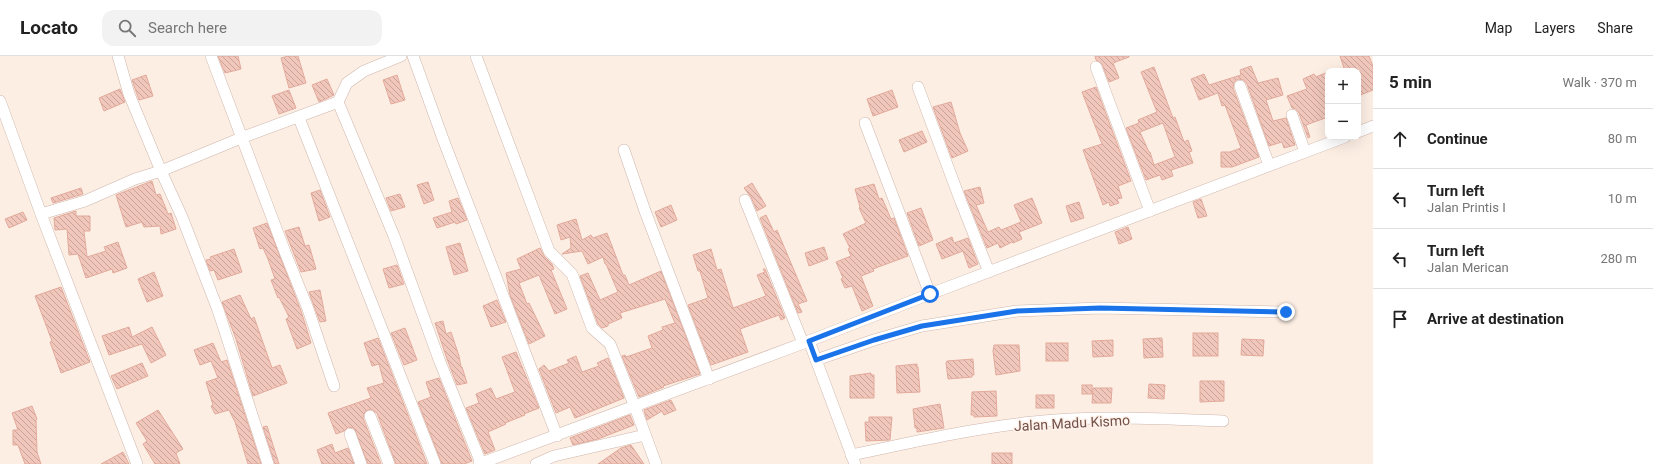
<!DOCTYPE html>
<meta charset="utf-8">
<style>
:root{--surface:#fff;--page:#f2f2f2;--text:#222;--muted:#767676;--line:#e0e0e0}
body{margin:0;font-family:Roboto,sans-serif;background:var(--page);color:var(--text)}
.controls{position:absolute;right:12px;top:12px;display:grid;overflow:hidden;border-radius:8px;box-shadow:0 4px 16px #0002}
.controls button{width:36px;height:36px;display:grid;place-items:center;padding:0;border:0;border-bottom:1px solid var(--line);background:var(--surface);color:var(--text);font:20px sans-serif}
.stop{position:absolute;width:12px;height:12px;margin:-9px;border:3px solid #1a73e8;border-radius:50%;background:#fff}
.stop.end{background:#1a73e8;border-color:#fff;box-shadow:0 1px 4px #0008}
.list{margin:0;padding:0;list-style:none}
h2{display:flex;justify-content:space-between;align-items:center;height:52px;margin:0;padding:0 16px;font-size:17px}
h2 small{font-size:13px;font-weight:400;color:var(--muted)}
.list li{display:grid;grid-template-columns:26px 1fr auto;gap:12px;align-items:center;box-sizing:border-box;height:60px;padding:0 16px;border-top:1px solid var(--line)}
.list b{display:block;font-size:15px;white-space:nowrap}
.list p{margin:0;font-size:13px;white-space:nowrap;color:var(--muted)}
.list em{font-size:13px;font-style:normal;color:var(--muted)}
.icon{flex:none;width:22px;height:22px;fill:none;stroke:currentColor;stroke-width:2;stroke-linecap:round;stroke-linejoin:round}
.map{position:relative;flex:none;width:1373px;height:408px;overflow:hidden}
header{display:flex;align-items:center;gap:24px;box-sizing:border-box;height:56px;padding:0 20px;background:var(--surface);border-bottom:1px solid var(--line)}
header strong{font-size:19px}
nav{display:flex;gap:22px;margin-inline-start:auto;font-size:14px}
.search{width:280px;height:36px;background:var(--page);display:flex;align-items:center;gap:10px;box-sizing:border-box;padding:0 14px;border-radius:12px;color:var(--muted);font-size:15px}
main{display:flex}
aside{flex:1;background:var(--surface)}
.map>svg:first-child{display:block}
</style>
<header>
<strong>Locato</strong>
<div class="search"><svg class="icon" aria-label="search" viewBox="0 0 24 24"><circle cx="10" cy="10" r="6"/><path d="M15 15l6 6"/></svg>Search here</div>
<nav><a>Map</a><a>Layers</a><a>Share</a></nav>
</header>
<main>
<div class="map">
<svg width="1373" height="408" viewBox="0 0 1373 408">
<defs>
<pattern id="building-back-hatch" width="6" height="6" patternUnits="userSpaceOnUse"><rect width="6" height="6" fill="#f1c7bb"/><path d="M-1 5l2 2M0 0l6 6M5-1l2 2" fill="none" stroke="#c8a49a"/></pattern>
</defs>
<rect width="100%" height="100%" fill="#fceee3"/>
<g fill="url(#building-back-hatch)" stroke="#e3aa9c" fill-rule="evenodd">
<path d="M218 0H238L241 13 225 17Z"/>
<path d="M288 0H298L306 27 289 32 281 2Z"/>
<path d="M1095 0H1129V1L1113 7 1119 22 1109 26 1102 8 1096 4Z"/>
<path d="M1340 0H1369L1373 10V34L1358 40V15H1345Z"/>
<path d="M1251 10 1258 27 1278 22 1283 39 1266 44 1273 65 1286 62 1295 89 1284 92 1282 86 1269 90 1247 28 1244 24 1238 23 1234 26 1233 32 1259 101 1232 111H1221V96H1230L1241 92 1225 49 1222 50 1218 37 1199 44 1191 23 1204 18 1209 29 1241 19 1240 14Z"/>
<path d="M1154 11 1173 62 1175 61 1184 86 1188 84 1192 95 1189 96 1193 107 1171 114 1173 120 1162 124 1160 119 1146 124 1126 72 1139 67 1138 64 1157 56 1141 16ZM1163 67 1175 101 1154 109 1150 96H1149L1140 76Z"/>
<path d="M1328 16V61L1306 69 1310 81 1308 82 1299 57 1296 53 1292 52 1287 40 1307 33 1303 23 1314 18 1316 21Z"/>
<path d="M146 19 153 40 139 44 132 24Z"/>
<path d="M397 19 405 44 391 48 383 24Z"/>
<path d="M327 23 334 39 319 46 312 29Z"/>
<path d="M1096 31 1131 125 1118 130 1122 142 1117 143 1119 147 1110 150 1109 146 1103 149 1083 94 1102 88 1082 36Z"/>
<path d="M120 33 125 46 104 55 99 42Z"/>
<path d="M289 34 296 52 279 58 272 40Z"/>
<path d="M892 34 898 51 873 60 867 43Z"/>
<path d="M951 46 960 77 968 95 952 102 933 51Z"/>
<path d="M922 75 927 86 904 96 899 84Z"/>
<path d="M152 125 156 139 160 138 168 158 171 157 176 173 161 178 160 170 144 171 142 166 126 171 116 139Z"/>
<path d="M428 126 434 144 424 148 417 129Z"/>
<path d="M752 127 766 150 757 155 751 141 744 132Z"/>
<path d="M874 128 879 143 882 142 891 163 894 162 908 200 873 213 874 215 861 220 873 250 862 255 852 230 845 232 841 223 843 222 836 206 851 200 848 193 850 192 843 178 866 167 859 152 860 151 855 133Z"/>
<path d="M980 131 984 147 976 149 988 176 999 171 1001 174 1021 166 1014 149 1032 142 1042 167 1019 176 1022 183 1013 187 1012 186 1000 192 998 187 987 192 964 135Z"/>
<path d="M81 132 83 138 53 147 51 142Z"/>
<path d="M320 134 330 161 319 165 311 137Z"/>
<path d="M400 138 405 151 391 155 386 142Z"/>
<path d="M458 142 467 164 456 168 455 166 437 172 433 162 452 156 449 145Z"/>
<path d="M1201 143 1207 160 1198 162 1193 146Z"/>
<path d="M1079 146 1084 162 1071 166 1066 150Z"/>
<path d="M671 149 677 164 661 171 655 156Z"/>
<path d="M921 152 933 184 919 190 907 157Z"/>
<path d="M76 155V160H90V175H84L87 201 106 195 104 191 118 186 127 212 113 217 112 213 86 222 78 198 69 199 67 173 55 174 54 162Z"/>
<path d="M23 156 27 164 9 172 5 163Z"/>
<path d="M766 159 774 176 777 174 807 245 798 248 802 256 798 257 760 162Z"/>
<path d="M576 163 582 184 591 179 593 182 607 177 623 219H625L629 229 661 215 700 318 663 330 664 331 639 341 622 300 625 299 626 301 652 292 648 280 663 274 662 271 675 267 665 243 620 257 622 262 608 268V270L602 272 598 268 580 220 588 217 600 244 618 236 606 208H605L603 201 588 208 582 195 562 198 571 192 570 181 561 184 557 169Z"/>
<path d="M267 167 301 255 311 287 297 293 286 263 289 261 279 241 278 242 271 224 275 223 268 203 263 192 260 193 253 172Z"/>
<path d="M299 171 305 190 309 189 316 213 301 216 285 175Z"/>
<path d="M1128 171 1132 183 1119 188 1115 176Z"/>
<path d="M952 181 954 187 968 182 978 208 969 212 963 195 942 203 936 188Z"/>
<path d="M460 187 468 215 454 219 446 191Z"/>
<path d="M824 191 828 203 809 210 805 197Z"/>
<path d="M540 192 544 200 552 208 554 213 551 214 567 253 555 258 539 219 519 227 527 248 529 247 545 280 529 288 510 239 506 217 521 213 517 203Z"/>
<path d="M234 193 242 216 218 224 214 214 210 215 206 204 211 203 210 201Z"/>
<path d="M711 193 717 214 721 213 733 252 766 240 757 219 765 216 763 213H765L785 262 781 264 779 259 740 273 748 296 711 309 688 249 708 242 700 215H698L693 199Z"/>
<path d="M397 209 404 228 389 232 383 213Z"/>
<path d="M154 216 163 240 147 246 138 223Z"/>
<path d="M61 231 90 306 61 317 50 286 52 285 35 240Z"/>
<path d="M320 234 326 265 320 266 309 236Z"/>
<path d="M240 239 251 263 254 261 272 312 280 309 287 327 253 340 236 283 222 246Z"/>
<path d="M497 244 506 266 491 271 483 250Z"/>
<path d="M443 265 446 278 451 276 459 300 461 311H462L467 327 457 329 447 303 435 267Z"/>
<path d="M129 271 132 281 152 271 166 299 151 307 142 288 109 299 102 280Z"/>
<path d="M405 272 417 304 404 309 391 277Z"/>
<rect x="1193" y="277" width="25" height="23"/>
<path d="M378 282 427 408H396L377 357 371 353 365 355 363 362 381 408H368L354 372 348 371 344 375 336 378 328 357 371 342 367 332 384 327 379 308 372 310 364 287Z"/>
<path d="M1162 282 1163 301 1144 302 1143 283Z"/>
<path d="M1242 283 1264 284 1263 300 1241 299Z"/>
<path d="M1113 284V300L1093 301 1092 285Z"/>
<path d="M213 287 221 306 227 304 261 408H248L235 366 229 354 215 358 211 350 213 349 206 326 218 322 211 305 200 309 194 294Z"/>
<rect x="1046" y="287" width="22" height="18"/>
<path d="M994 289H1019L1020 315 996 319 993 295Z"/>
<path d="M516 296 539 352 524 358 525 359 505 367 506 368 488 376 495 394 485 398 466 352 479 347 476 338 491 332 496 343 515 336 502 301Z"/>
<path d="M576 300 582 316 599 310 597 307 608 302 624 342 575 362 570 351 556 357 539 313 544 309 549 315 569 307 567 304Z"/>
<path d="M973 303 974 319H972V321L948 323 946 307 947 305Z"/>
<path d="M142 307 148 320 117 333 111 320Z"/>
<path d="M917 308V311H918L920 336 897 337 896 310Z"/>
<path d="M871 317V319H874V342H850V320Z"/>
<path d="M439 322 472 405 464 408H442L418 346 431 341 426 326Z"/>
<path d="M1200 325H1224V345L1200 346Z"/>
<path d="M1149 328 1165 329 1164 343 1148 342Z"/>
<rect x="1082" y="329" width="10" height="9"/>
<path d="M1093 332H1112L1111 347H1092Z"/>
<path d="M996 335 997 360 974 361V359H971L972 336Z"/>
<rect x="1036" y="339" width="18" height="13"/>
<path d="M671 344 676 354 664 359 662 355 647 364 644 354Z"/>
<path d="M940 348 944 372 917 376V372H915L913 353Z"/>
<path d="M32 350 37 363 36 364 37 396 41 408H25L18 389H13V374H18L12 357Z"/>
<path d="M158 354 183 393 176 397 180 408H155L143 388 147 385 136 367Z"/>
<path d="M630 359 634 369 598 383 573 389 570 382Z"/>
<path d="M869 361H892L890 384 866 385 865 366H869Z"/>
<path d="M267 370 279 408H275L263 371Z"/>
<path d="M332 388 335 397 348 392 354 408H322L317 394Z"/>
<path d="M631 389 644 408H598L621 392Z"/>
<path d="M123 396 129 408H101Z"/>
<rect x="992" y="397" width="20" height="11"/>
</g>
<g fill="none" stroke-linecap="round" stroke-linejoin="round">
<g stroke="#cfb6ad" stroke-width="12">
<g id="minor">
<path d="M118 0 129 38 161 115 182 161 218 254 268 408"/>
<path d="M211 0 285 196 308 253 334 330"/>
<path d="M413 0 443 83 557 380"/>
<path d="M476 0 549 195 572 218 592 272 610 288 635 351 656 408"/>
<path d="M1096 11 1150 155"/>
<path d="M1240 30 1269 109"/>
<path d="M918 31 961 146 989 216"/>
<path d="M0 45 41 158 137 408"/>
<path d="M338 46 394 180 440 306 481 407"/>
<path d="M1292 59 1305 96"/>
<path d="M299 62 435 408"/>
<path d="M865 67 930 238"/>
<path d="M1358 76 1373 70"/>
<path d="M624 94 645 155 709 323"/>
<path d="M745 144 803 287"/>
<path d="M41 158 85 145 135 123 161 115 241 82 338 46 347 27 364 15 401 0"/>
<path d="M809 285 855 408"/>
<path d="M816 304 874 284 922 270 1017 255 1100 252 1286 256"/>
<path d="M370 360 389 408"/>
<path d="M350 378 361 408"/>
<path d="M851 399C910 387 973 372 1033 366 1095 359 1160 363 1223 365"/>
<path d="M479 408 809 285 930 238 1345 81"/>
<path d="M536 408 554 400 645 379"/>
</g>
</g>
<use href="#minor" stroke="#fff" stroke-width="11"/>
</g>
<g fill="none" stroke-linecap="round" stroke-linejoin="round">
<path stroke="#1a73e8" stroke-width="5" d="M930 238 809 285 816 304 874 284 922 270 1017 255 1100 252 1286 256"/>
</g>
<g text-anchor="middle" stroke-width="3" stroke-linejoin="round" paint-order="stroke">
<g font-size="14" fill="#73514a" stroke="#fff2e9">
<text transform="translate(1072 367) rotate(-3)" y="5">Jalan Madu Kismo</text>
</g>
</g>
</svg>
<div class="controls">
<button>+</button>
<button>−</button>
</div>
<div class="stop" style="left:930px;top:238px"></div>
<div class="stop end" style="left:1286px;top:256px"></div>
</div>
<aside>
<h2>5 min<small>Walk · 370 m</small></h2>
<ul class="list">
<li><svg class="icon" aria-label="ahead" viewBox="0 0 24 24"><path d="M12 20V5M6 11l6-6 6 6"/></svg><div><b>Continue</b></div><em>80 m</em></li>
<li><svg class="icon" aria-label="left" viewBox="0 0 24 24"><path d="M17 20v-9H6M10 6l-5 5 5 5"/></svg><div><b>Turn left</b><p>Jalan Printis I</p></div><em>10 m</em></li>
<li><svg class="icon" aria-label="left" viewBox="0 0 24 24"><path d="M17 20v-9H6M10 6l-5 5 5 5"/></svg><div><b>Turn left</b><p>Jalan Merican</p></div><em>280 m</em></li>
<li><svg class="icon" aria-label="arrive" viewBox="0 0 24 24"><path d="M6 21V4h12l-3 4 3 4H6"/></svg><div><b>Arrive at destination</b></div></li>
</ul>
</aside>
</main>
